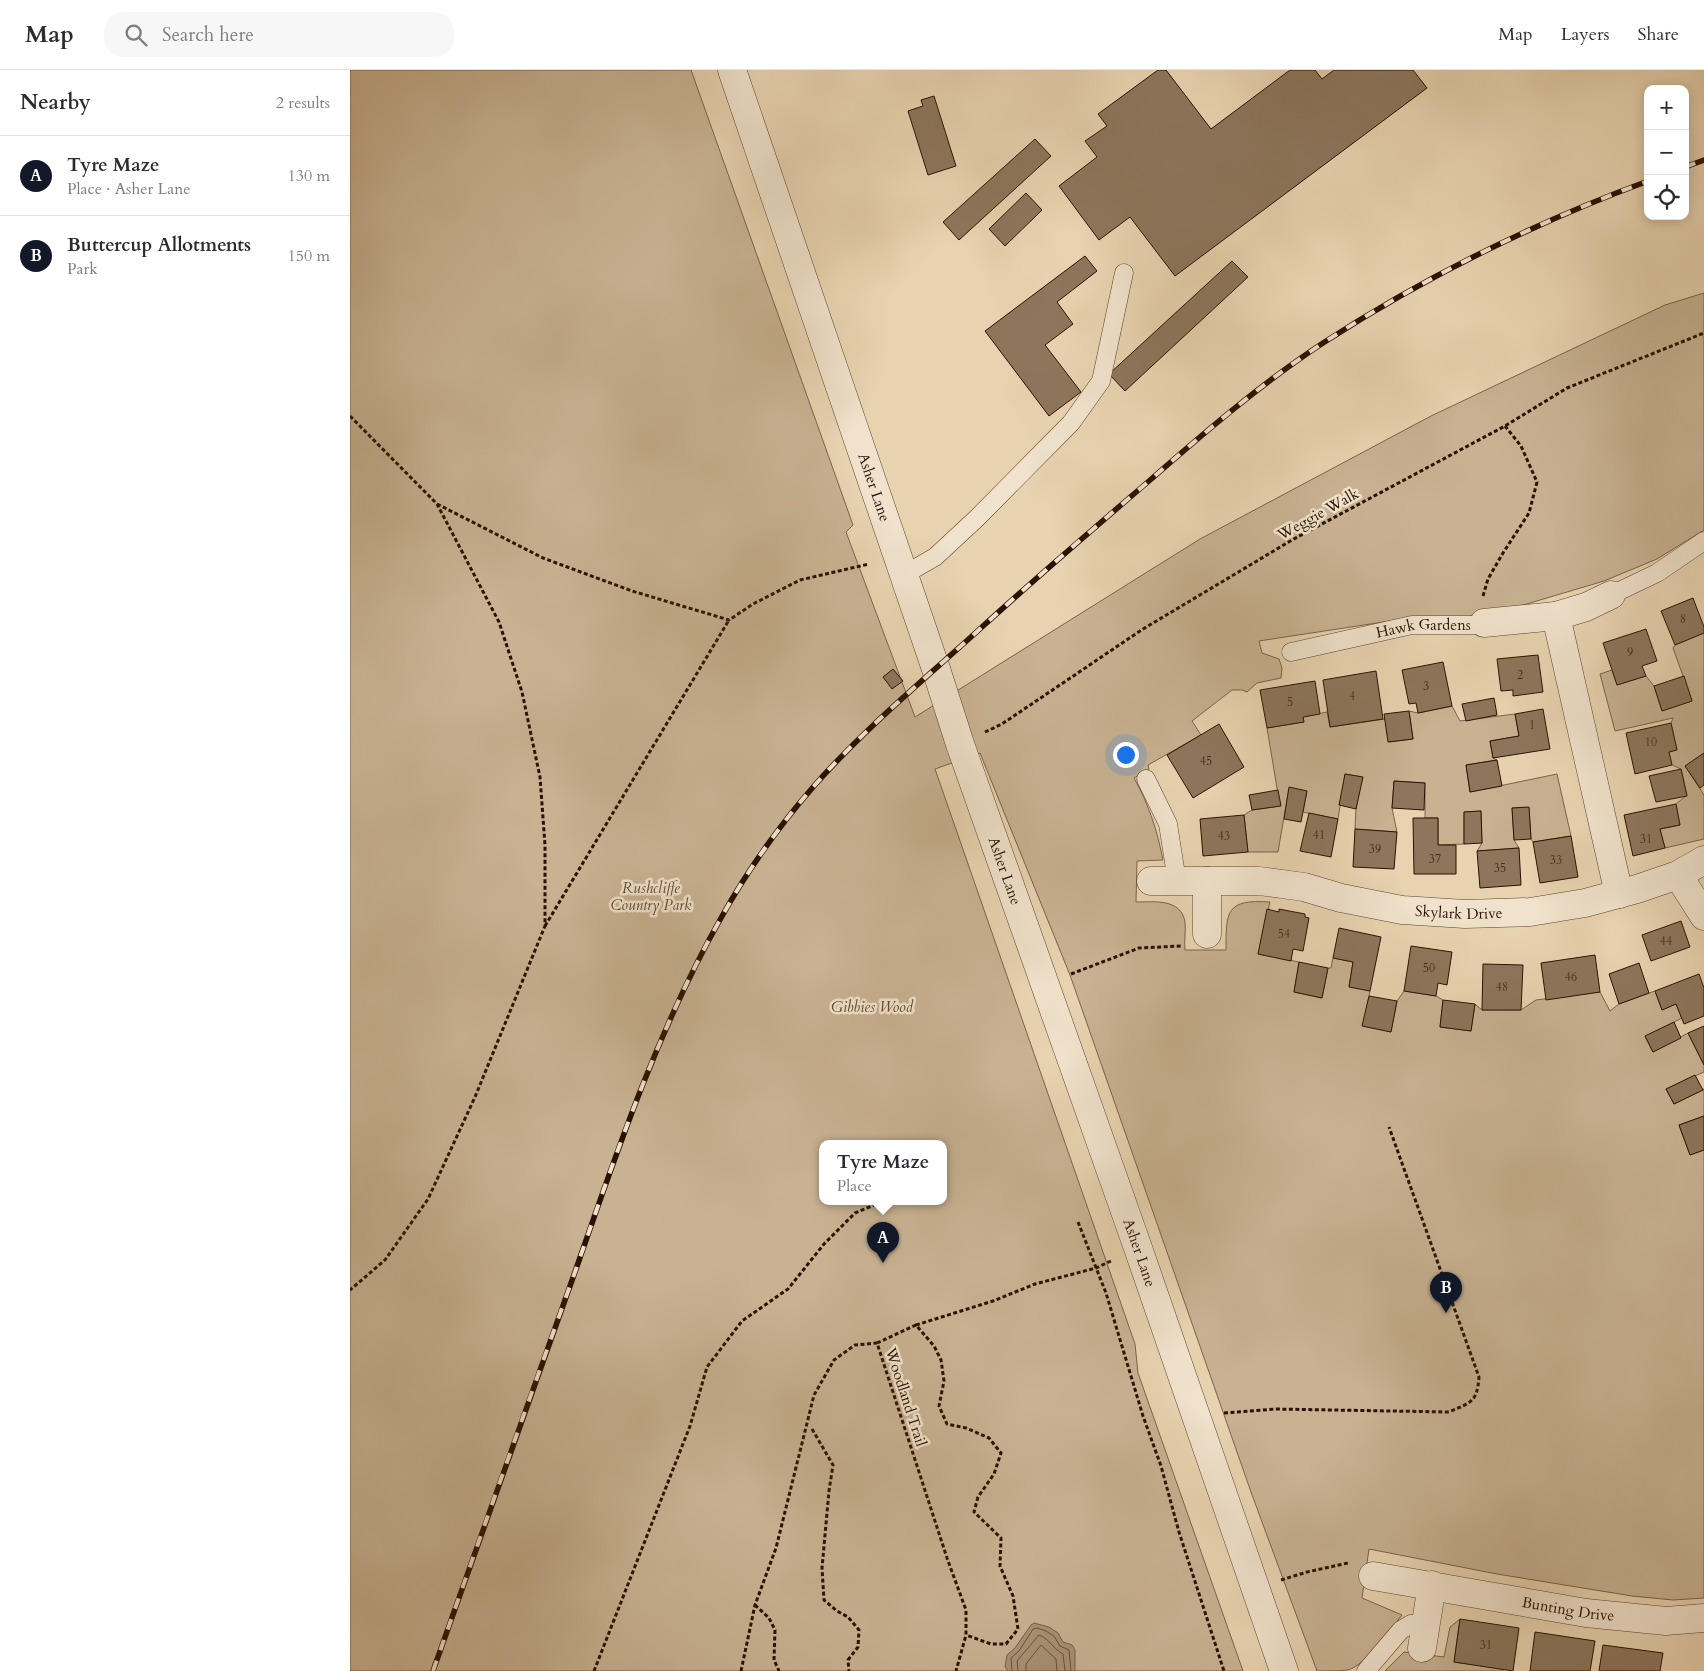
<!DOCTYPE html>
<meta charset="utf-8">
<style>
:root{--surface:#fff;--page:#f7f7f7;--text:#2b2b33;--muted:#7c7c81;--line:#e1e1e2;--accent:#111827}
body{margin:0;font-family:Cardo,serif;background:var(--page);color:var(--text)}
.controls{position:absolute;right:15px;top:15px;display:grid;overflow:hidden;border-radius:10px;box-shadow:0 2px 12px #0003}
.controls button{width:45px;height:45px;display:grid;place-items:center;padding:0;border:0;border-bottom:1px solid var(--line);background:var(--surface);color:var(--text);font:25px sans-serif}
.you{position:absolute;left:775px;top:684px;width:18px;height:18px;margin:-12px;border:4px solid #fff;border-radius:50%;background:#1a73e8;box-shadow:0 0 0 8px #1a73e833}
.badge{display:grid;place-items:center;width:32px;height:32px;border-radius:50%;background:var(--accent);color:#fff;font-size:16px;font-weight:700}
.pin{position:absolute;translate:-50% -41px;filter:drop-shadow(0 1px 2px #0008)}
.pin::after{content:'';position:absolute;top:26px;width:18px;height:15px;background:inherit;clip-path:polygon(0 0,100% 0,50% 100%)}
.popup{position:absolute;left:469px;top:1070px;width:128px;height:65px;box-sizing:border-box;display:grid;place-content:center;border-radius:10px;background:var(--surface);filter:drop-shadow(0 1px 4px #0005);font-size:16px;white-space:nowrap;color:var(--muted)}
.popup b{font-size:19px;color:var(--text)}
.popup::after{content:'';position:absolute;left:50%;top:100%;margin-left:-10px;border:10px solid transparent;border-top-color:var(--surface)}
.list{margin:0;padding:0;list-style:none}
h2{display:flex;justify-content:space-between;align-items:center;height:65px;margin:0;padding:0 20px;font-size:21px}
h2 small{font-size:16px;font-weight:400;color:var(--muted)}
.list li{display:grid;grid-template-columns:32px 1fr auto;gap:15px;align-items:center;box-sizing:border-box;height:80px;padding:0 20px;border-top:1px solid var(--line)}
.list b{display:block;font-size:19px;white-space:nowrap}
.list p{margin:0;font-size:16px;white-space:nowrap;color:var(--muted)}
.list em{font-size:16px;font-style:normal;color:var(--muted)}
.icon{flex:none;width:28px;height:28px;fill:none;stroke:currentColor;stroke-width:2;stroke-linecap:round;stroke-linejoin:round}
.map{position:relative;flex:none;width:1354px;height:1601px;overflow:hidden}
header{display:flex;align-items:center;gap:30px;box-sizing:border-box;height:70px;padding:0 25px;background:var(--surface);border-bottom:1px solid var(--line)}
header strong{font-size:24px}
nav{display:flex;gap:28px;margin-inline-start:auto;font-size:18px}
.search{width:350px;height:45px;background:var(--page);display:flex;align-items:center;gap:12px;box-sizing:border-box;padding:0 18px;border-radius:20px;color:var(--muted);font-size:19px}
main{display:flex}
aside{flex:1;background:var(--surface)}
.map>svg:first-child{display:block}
</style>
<header>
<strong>Map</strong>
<div class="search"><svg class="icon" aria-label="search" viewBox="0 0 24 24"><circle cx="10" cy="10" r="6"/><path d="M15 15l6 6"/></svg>Search here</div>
<nav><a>Map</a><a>Layers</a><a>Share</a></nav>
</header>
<main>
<aside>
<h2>Nearby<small>2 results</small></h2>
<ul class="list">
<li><span class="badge">A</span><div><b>Tyre Maze</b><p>Place · Asher Lane</p></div><em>130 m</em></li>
<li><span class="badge">B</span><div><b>Buttercup Allotments</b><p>Park</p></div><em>150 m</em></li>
</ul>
</aside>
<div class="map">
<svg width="1354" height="1601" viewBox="0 0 1354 1601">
<rect width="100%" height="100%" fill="#e8d3b0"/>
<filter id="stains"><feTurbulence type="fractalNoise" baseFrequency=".004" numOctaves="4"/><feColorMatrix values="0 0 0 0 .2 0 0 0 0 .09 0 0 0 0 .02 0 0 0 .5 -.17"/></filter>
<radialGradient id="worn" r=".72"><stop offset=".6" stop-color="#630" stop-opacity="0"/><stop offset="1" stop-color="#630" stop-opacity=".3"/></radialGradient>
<g fill="#c8b292" stroke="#7a6249" fill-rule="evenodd">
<path d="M0 0H341L503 455 496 462 565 647 850 469 1081 346 1315 235 1354 223V460L1307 489 1254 511 1133 547 1053 549 909 571 912 583 929 589 932 598 931 608 907 613 897 622 892 620H882L842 651 851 665 798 695 799 699 784 708C799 735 807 760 813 790L787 791 786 832C804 832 831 828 835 852 836 861 834 871 835 880H876C876 841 876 829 920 832L908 884 949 892 944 922 972 928 978 898H981L983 888 1003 892 999 916 1020 921 1013 956 1041 962 1047 931 1054 921 1086 926 1093 930 1090 957 1121 961 1125 934 1132 940H1171L1186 930 1250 922 1260 941 1269 934 1305 921 1312 940 1326 934 1332 948 1295 967 1303 982 1338 963 1354 995V1002L1316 1019 1324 1034 1354 1019V1046L1329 1055 1340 1085 1354 1080V1528L1323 1530 1282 1526 1147 1504 1019 1479 1012 1528 1052 1545C1040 1560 1017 1594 998 1600 990 1601 977 1601 967 1601L901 1422 720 905 630 683 585 699 785 1274 788 1303 893 1601H0ZM473 1074H593V1132H473Z"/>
<path d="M1354 563V683L1335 696 1354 725V769L1315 778 1310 759 1330 755 1326 734 1337 725 1331 699 1322 695 1319 682 1327 680 1321 653 1323 648 1265 661 1250 604 1262 600 1267 615 1296 606 1304 616 1312 641 1342 631 1323 578 1325 575Z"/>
<path d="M1102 636 1110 651 1165 644 1169 666 1140 671 1143 688 1147 690 1116 695 1120 722 1207 704 1221 766 1183 772 1181 769 1179 738H1162L1164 770 1169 778 1127 781 1132 773 1131 741 1114 742V774L1088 775V748H1075V713L1044 711 1042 738 1047 762 1005 759 1006 739 1012 707 995 704 988 749 953 742 957 721 939 718 928 782H898L894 745 902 740 930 736 917 658 954 652 953 647 977 642 980 657 1035 649 1039 672 1063 669 1059 641 1068 643Z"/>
<path d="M1110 1549 1104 1592 1153 1599V1601H1035L1054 1582 1094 1587 1100 1557Z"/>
</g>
<path fill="#a89174" stroke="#765e46" d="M684 1553 699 1557 708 1563 713 1572 722 1575 725 1580V1601H658L655 1597 657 1585 665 1578 681 1555Z"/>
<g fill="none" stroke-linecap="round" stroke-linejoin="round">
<g stroke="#6a513a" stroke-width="1">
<path d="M662 1601 661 1588 669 1581 683 1559 687 1558 696 1561 704 1566 710 1576 719 1580 721 1601"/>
<path d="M668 1601 667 1591 689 1565C700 1569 703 1579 713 1584L715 1601"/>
<path d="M676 1601V1594L691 1575 706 1589 707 1601"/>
</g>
</g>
<g fill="#8d765c" stroke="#2b1100">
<path d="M808 0H816L861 59 940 0H965L972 9 984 0H1063L1077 18 825 206 780 147 749 170 709 116 747 87 735 71 757 56 748 44Z"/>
<path d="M584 26 606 96 578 105 558 41 573 36 571 30Z"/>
<path d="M685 69 701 86 609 170 593 152Z"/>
<path d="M676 123 692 140 655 176 639 159Z"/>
<path d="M735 186 747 201 707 232 723 254 695 275 731 322 699 346 635 261Z"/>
<path d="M882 191 898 207 775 321 759 304Z"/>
<path d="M1343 528 1354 557V563L1325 575 1311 541Z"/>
<path d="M1296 559 1307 591 1292 596 1296 606 1267 615 1253 573Z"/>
<path d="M1188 585 1193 622 1163 626V620L1151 621 1147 589Z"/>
<path d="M1093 592 1102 636 1068 643 1066 633 1059 634 1052 600Z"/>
<path d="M543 599 553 611 542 619 533 607Z"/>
<path d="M1026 601 1033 649 980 657 973 610Z"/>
<path d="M1334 606 1342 631 1312 641 1304 616Z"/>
<path d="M965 611 970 644 953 647 954 652 917 658 910 620Z"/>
<path d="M1144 628 1147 645 1116 651 1112 634Z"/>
<path d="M1193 639 1200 679 1143 688 1140 671 1169 666 1165 644Z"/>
<path d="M1059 641 1063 669 1038 672 1034 644Z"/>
<path d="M1321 653 1327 680 1319 682 1322 695 1285 704 1276 663Z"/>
<path d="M869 654 894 697 843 728 817 685Z"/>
<path d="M1354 683V715L1350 718 1335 696Z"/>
<path d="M1147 690 1152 716 1120 722 1116 695Z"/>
<path d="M1331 699 1337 726 1306 732 1299 706Z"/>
<path d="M995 704 1013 707 1006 739 989 735Z"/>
<path d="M1044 711 1075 713 1074 740 1042 738Z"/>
<path d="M939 717 957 721 951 752 934 749Z"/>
<path d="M928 720 931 736 902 740 899 725Z"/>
<path d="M1326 734 1330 755 1310 759 1315 778 1283 786 1274 745Z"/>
<path d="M1179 737 1181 769 1164 770 1162 738Z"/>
<path d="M1131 741 1132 773 1114 774V742Z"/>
<path d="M959 743 988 749 981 787 950 781Z"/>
<path d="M894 745 898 782 853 786 850 749Z"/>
<path d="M1063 748H1088V775H1106V804H1064Z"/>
<path d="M1005 759 1047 762 1044 799 1003 797Z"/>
<path d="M1221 766 1228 807 1190 813 1183 772Z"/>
<path d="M1169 778 1171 815 1130 818 1127 781Z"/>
<path d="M917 839 929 842V839L955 844V847L959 848 953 881 943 879 941 891 908 884Z"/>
<path d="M1331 851 1340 877 1301 891 1292 865Z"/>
<path d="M989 858 1031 867 1020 921 999 917 1003 892 983 888Z"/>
<path d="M1061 876 1102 882 1097 915 1088 913 1086 926 1054 921Z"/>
<path d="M1245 885 1250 922 1196 930 1191 893Z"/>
<path d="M949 892 978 898 972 928 944 922Z"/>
<path d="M1289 893 1299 923 1269 934 1259 904Z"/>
<path d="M1133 894 1173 895 1171 940H1132Z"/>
<path d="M1349 904 1354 918V946L1334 954 1326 934 1312 940 1305 921Z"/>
<path d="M1019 926 1047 931 1041 962 1012 956Z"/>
<path d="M1093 930 1125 934 1121 961 1090 957Z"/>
<path d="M1324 952 1331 968 1303 982 1295 966Z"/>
<path d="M1354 956V995L1338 963Z"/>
<path d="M1345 1005 1353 1020 1324 1034 1316 1019Z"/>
<path d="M1354 1046V1080L1340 1085 1329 1055Z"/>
<path d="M1110 1549 1169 1558 1163 1601 1104 1592Z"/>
<path d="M1185 1562 1245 1571 1240 1601H1180Z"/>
<path d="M1253 1575 1313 1583 1310 1601H1249Z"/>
</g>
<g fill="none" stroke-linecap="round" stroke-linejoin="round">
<g stroke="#5a422c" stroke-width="19">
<g id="lane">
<path d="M552 504 564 499 585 487 627 448 721 353 751 311 774 203"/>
<path d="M1261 525 1307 503 1354 471"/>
<path id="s1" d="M941 582 1062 555H1133L1134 553"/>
<path d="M796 709 818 754 827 811"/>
<path d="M1016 1601 1051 1560 1061 1554H1075"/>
</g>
</g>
<g stroke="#5a422c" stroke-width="29">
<g id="street">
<path id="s2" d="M382 0 586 599 610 674 788 1178 934 1601"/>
<path d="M1206 546 1269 824"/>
<path d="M1134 553 1206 546 1236 537 1261 525"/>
<path d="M1328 805 1354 846"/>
<path id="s3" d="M801 811H909L954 817 991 828 1052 840 1115 844 1180 842 1235 833 1287 819 1328 805 1354 790"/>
<path d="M857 864V811"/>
<path id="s4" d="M1023 1506 1236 1543 1316 1551 1354 1548"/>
<path d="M1072 1578 1082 1515"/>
</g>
</g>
<g stroke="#2b1100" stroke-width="3" stroke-dasharray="4 2.5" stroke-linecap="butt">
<path d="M0 346 87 434 149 552 172 622 190 707 195 775V856L125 1027 78 1129 35 1190 0 1220"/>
<path d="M87 434 193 488 282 521 379 550 403 534 450 510 519 494"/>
<path d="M1133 526 1138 509 1153 483 1179 443 1187 412 1171 376 1155 356"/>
<path d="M635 662 652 654 793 559 942 470 1155 356 1217 318 1354 263"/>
<path d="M195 856 379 550"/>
<path d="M721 904 789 878 832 876"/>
<path d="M593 1105 598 1103"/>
<path d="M728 1152 756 1223 793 1346 811 1396 829 1462 874 1601"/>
<path d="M566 1255 643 1231 685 1214 746 1198 763 1190"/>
<path d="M527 1273 566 1255 584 1276 591 1290 594 1311 589 1336 597 1354 616 1358 639 1368 651 1383 644 1404 628 1427 624 1442 651 1468 650 1496 663 1526 668 1559 656 1574H641L616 1565"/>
<path d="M874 1343 925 1339 1099 1342C1121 1332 1127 1333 1129 1307L1039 1057"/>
<path d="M462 1359 483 1395 479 1421 472 1498 474 1530 487 1541 498 1547 509 1560 508 1577 498 1590 499 1601"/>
<path d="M931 1510 957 1502 998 1493"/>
<path d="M405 1535 419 1548 425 1560 424 1590 429 1601"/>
<path d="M244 1601 340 1356 357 1297 392 1251 438 1219 474 1174 505 1143 531 1132"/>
<path d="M391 1601 405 1535 426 1478 464 1325 484 1290 505 1275 527 1273 597 1488 616 1540V1565L606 1601"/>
</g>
<use href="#lane" stroke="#f0e2cc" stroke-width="18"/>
<use href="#street" stroke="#f0e2cc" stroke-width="28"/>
<g stroke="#2b1100" stroke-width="5.5">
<g id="rail">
<path d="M1335 97 1354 90"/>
<path d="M83 1601C130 1468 177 1335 225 1202 267 1081 308 959 371 848 397 801 429 756 464 716 515 658 575 609 632 557 687 507 743 459 799 411 855 362 912 313 973 273 1075 207 1184 153 1298 111"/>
</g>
</g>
<use href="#rail" stroke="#f0e2cc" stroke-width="4" stroke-dasharray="11" stroke-linecap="butt"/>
</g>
<g text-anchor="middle" stroke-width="5" stroke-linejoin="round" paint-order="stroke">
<g font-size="12" fill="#442a17">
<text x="1333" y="553">8</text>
<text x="1280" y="586">9</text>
<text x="1170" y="609">2</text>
<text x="1076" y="620">3</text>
<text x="1002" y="630">4</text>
<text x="940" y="636">5</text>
<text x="1182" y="659">1</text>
<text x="1301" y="676">10</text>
<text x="856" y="695">45</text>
<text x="969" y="769">41</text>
<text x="874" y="770">43</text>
<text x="1296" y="773">31</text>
<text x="1025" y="783">39</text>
<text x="1085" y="793">37</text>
<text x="1206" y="794">33</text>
<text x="1150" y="802">35</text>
<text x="934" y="868">54</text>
<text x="1316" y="875">44</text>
<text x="1079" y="902">50</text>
<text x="1221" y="911">46</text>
<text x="1152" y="921">48</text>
<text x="1136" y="1579">31</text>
</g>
<g font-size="15" fill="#2b1100" stroke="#f0e2cc">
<text dy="5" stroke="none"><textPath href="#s2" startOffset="441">Asher Lane</textPath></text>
<text transform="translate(968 444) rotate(-29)" y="5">Weggie Walk</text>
<text dy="5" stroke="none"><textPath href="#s1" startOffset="135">Hawk Gardens</textPath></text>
<text dy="5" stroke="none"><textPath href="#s2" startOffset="846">Asher Lane</textPath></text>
<text dy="5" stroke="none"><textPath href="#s3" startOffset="311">Skylark Drive</textPath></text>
<text dy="5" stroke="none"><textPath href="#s2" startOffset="1251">Asher Lane</textPath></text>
<text transform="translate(556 1327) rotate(72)" y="5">Woodland Trail</text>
<text dy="5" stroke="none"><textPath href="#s4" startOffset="198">Bunting Drive</textPath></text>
</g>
<g font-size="15" font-style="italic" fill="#624933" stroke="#f0e2cc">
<text x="301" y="823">Rushcliffe<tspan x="301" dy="17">Country Park</tspan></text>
<text x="522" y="942">Gibbies Wood</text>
</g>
</g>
<rect width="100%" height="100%" filter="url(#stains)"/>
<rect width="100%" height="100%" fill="url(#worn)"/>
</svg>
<div class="controls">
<button>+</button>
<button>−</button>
<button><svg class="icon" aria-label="locate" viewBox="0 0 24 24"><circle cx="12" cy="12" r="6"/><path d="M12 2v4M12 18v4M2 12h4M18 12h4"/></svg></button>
</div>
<div class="you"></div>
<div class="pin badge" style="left:533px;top:1193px">A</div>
<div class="popup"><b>Tyre Maze</b>Place</div>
<div class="pin badge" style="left:1096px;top:1243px">B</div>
</div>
</main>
